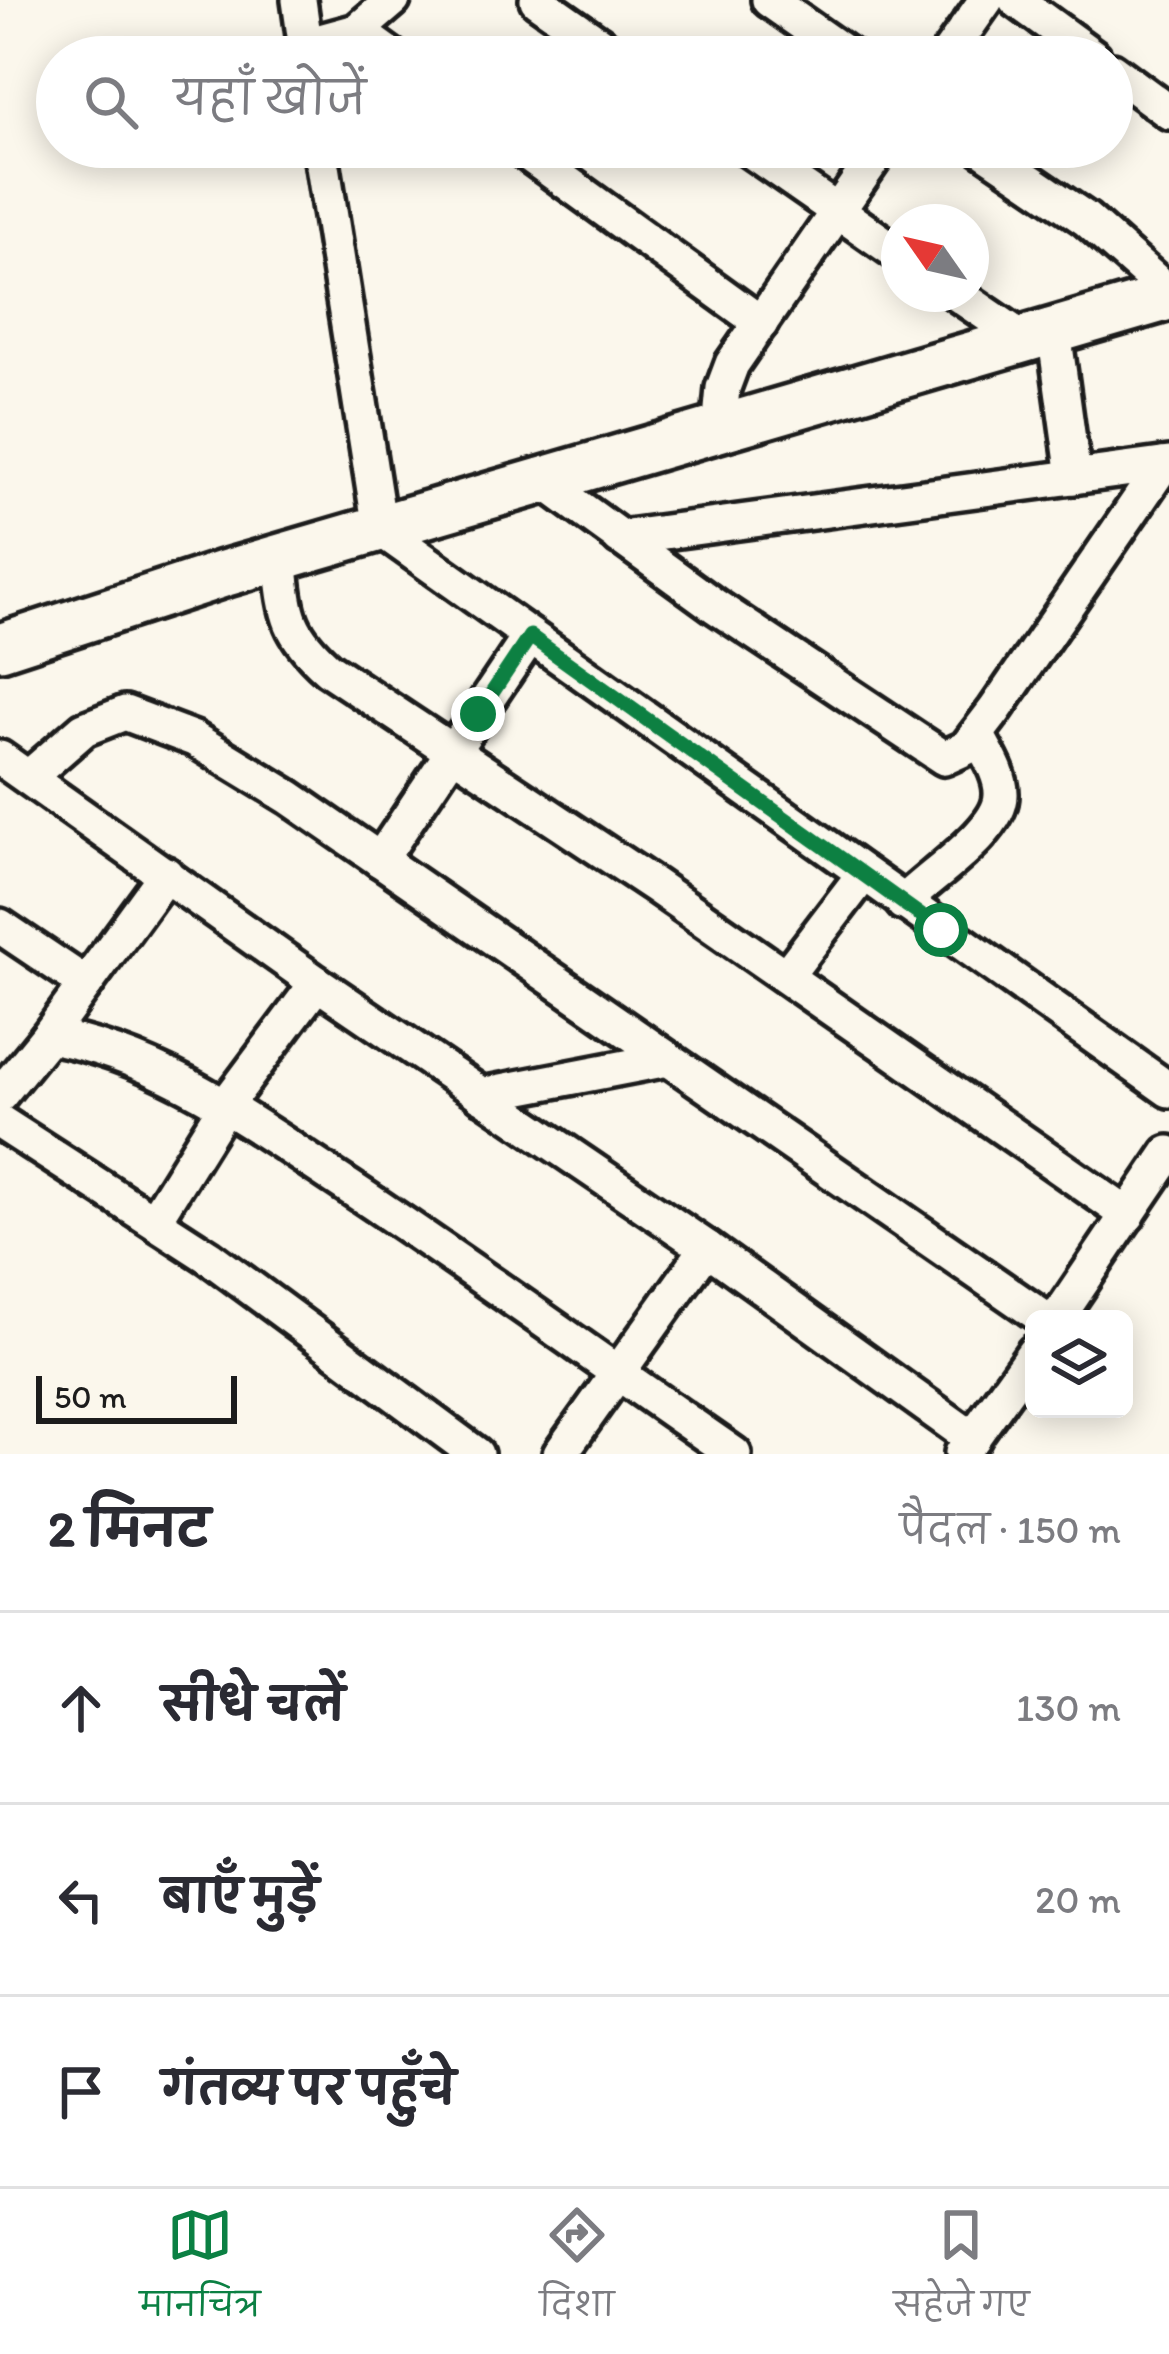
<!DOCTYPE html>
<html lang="hi">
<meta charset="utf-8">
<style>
:root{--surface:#fff;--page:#f2f2f3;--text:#2b2b33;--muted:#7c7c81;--line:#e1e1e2;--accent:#0b8043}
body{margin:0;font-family:Itim,"Playpen Sans Deva",sans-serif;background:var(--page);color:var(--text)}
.controls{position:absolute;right:36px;bottom:36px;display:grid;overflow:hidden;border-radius:18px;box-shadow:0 6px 30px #0003}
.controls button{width:108px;height:108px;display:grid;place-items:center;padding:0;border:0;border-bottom:3px solid var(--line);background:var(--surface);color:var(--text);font:60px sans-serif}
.compass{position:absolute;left:881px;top:204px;width:108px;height:108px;border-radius:50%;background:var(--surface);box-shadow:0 6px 30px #0003;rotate:304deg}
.scale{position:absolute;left:36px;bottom:30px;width:201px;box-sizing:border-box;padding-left:12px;border:6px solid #1c1c1c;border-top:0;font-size:33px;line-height:42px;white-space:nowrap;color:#1c1c1c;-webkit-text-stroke:9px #fbf7ec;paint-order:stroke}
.stop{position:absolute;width:36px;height:36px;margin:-27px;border:9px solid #0b8043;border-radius:50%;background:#fff}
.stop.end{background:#0b8043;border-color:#fff;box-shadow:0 3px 12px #0008}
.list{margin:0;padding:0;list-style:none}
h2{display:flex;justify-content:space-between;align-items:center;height:156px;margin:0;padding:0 48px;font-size:51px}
h2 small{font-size:39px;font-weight:400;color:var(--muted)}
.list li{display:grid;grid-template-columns:78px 1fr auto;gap:36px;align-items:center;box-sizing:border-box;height:192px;padding:0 48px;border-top:3px solid var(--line)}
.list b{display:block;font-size:45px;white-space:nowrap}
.list em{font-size:39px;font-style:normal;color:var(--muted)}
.icon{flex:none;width:66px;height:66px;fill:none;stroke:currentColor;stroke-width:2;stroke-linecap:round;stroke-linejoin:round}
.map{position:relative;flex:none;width:1169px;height:1454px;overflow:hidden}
.search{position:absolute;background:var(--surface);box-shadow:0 6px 30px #0003;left:36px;right:36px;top:36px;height:132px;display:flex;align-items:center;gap:30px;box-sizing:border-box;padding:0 42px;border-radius:66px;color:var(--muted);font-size:45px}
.sheet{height:732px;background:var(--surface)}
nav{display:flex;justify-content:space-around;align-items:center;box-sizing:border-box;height:168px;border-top:3px solid var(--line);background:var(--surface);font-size:33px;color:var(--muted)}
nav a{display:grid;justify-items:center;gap:6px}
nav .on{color:var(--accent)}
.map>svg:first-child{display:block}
</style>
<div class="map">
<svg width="1169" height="1454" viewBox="0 0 1169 1454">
<rect width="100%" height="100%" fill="#fbf7ec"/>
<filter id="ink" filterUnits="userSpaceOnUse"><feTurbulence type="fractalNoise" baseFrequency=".00833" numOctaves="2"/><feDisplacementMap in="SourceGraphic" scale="24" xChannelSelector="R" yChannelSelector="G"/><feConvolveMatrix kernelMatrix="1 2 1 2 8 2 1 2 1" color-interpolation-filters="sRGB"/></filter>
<g filter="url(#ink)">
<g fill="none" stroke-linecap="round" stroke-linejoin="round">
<g stroke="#1c1c1c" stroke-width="42">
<g id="street">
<path d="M299 0 307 57"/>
<path d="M537 0 618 57"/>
<path d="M769 0 850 57"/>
<path d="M1016 0 1094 57"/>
<path d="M357 31 393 57"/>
<path d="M306 45 357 31 393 0"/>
<path d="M946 57 986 0"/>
<path d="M1112 70 1169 112"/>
<path d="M320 147 380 529 1169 1090"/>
<path d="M518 147 761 323"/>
<path d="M745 147 899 254"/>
<path d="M980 147 1086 219 1169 293"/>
<path d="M957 294 1025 340"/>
<path d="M1054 331 1074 477"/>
<path d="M719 431 723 388 732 364 882 147"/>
<path d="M543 481 715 606 944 758 966 748 995 710 1163 465"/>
<path d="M620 538 1169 464"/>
<path d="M280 558C286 612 285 631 328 669L654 885 1128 1215"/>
<path d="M0 758 317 983 707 1248"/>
<path d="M29 777 84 729 125 713 194 739 289 797 1045 1319"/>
<path d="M380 860 530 636"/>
<path d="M903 903C929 876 1001 831 1001 795 1002 775 986 752 977 734"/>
<path d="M0 926 86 984"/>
<path d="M786 976 863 875"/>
<path d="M48 1036 166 874"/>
<path d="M0 1095 48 1036C162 1055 254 1125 349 1187 479 1273 605 1365 734 1454"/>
<path d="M481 1095 668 1059"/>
<path d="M0 1122 209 1257 476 1454"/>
<path d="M154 1220 225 1106 317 983"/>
<path d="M1057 1319 1169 1153"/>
<path d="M962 1453 1034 1352"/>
<path d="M560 1454 707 1248 973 1439"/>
</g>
</g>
<g stroke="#1c1c1c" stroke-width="54">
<path id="secondary" d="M0 647 223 574 1169 297"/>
</g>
<use href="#street" stroke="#fbf7ec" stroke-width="33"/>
<use href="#secondary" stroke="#fbf7ec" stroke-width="45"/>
</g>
</g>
<g fill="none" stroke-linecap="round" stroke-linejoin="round" filter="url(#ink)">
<path stroke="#0b8043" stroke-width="15" d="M478 714 530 636 941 930"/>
</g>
</svg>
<div class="controls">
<button><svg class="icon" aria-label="layers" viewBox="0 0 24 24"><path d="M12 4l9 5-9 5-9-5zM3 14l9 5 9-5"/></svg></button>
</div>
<svg class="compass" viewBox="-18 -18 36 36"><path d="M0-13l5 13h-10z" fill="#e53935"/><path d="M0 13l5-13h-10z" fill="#7c7c81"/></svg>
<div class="scale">50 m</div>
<div class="stop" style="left:941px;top:930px"></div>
<div class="stop end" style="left:478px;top:714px"></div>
<div class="search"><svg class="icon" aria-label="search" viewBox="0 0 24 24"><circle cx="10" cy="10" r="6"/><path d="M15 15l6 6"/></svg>यहाँ खोजें</div>
</div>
<section class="sheet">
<h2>2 मिनट<small>पैदल · 150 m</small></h2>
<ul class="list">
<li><svg class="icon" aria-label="ahead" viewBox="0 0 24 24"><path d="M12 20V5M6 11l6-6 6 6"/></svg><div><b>सीधे चलें</b></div><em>130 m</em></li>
<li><svg class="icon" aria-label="left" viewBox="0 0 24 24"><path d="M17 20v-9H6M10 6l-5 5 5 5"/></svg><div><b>बाएँ मुड़ें</b></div><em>20 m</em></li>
<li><svg class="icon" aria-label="arrive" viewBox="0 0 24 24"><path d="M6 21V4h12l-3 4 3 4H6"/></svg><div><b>गंतव्य पर पहुँचे</b></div></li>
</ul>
</section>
<nav>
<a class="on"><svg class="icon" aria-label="map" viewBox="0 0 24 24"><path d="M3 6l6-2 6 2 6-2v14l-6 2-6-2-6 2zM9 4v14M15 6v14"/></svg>मानचित्र</a>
<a><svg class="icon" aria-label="directions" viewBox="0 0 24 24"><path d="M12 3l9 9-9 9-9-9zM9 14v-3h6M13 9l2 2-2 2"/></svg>दिशा</a>
<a><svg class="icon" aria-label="saved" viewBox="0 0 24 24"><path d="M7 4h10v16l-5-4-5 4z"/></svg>सहेजे गए</a>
</nav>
